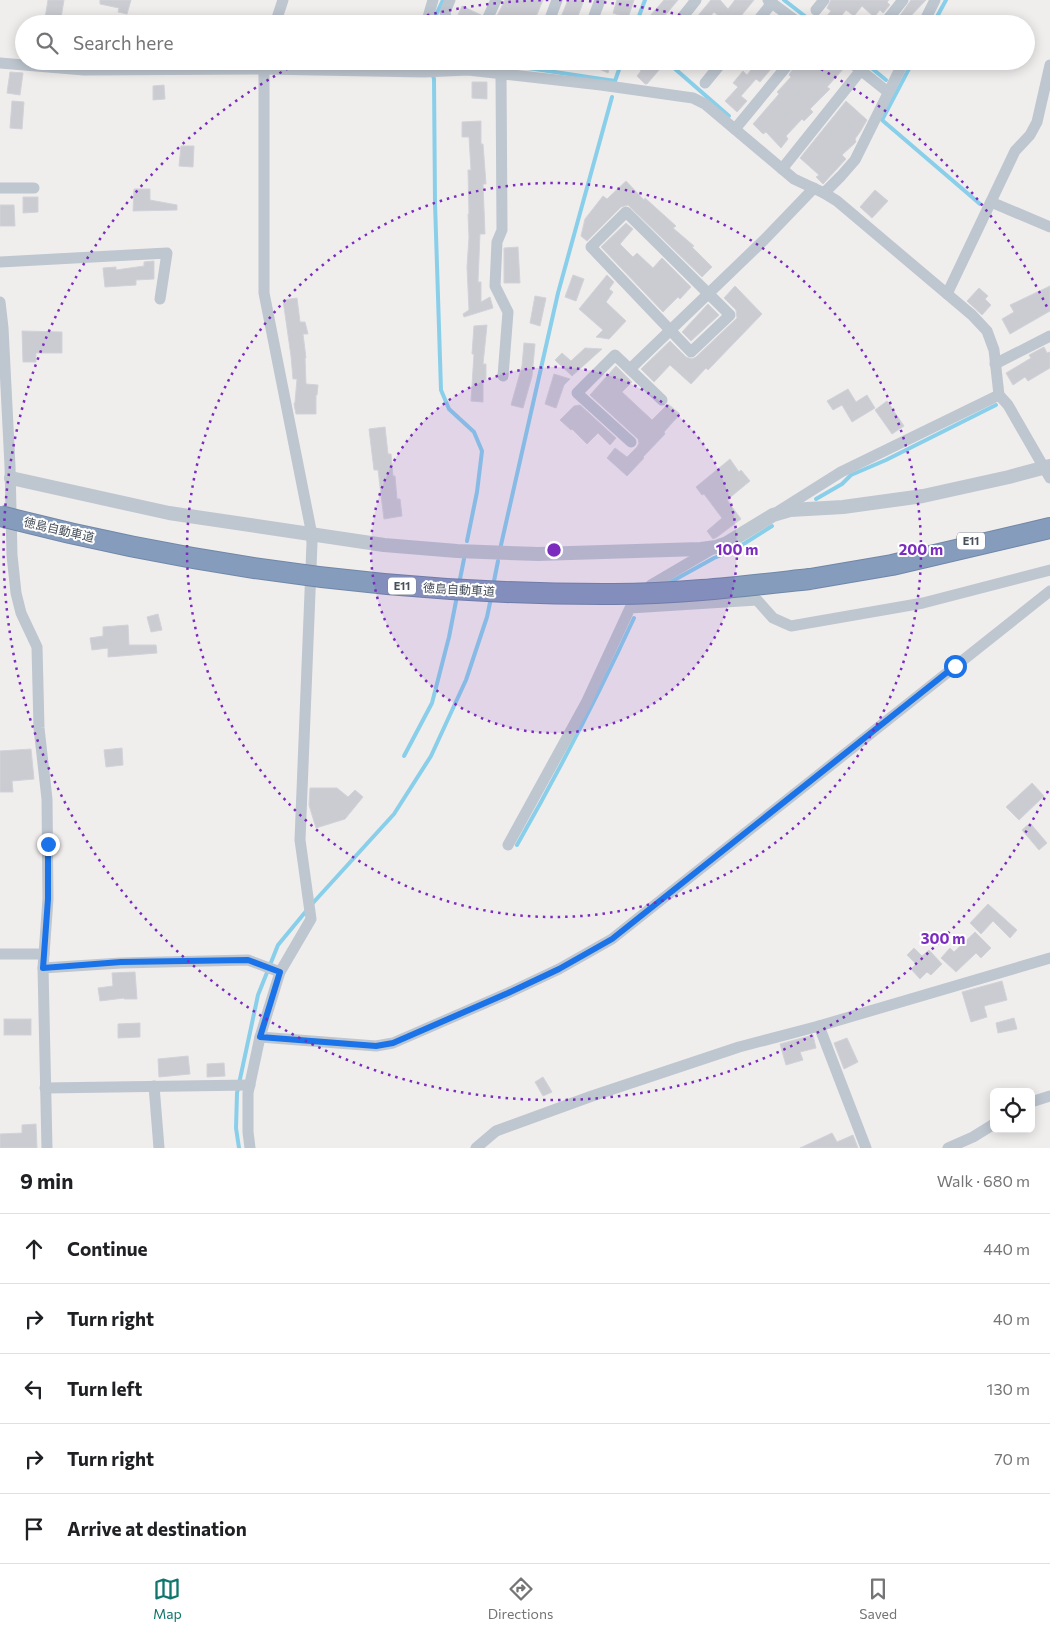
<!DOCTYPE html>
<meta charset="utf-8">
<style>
:root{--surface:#fff;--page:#f2f2f2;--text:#202124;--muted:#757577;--line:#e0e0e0;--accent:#0f766e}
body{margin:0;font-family:Commissioner,"Noto Sans JP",sans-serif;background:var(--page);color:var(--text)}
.controls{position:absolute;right:15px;bottom:15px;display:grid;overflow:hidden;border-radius:8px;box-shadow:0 2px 12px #0003}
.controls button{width:45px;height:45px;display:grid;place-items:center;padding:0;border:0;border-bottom:1px solid var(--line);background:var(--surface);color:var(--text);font:25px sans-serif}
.stop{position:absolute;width:15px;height:15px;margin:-11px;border:4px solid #1a73e8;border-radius:50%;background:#fff}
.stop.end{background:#1a73e8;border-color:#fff;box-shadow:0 1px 5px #0008}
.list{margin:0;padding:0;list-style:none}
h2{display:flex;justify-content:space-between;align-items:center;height:65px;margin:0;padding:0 20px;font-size:21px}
h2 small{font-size:16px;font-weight:400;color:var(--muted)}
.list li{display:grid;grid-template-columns:32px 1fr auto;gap:15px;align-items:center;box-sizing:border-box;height:70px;padding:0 20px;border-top:1px solid var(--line)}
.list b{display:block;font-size:19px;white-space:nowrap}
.list em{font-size:16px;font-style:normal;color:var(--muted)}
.icon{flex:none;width:28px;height:28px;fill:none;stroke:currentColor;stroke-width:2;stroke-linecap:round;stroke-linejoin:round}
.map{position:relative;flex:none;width:1050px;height:1148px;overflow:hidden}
.search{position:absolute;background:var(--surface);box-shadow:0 2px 12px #0003;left:15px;right:15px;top:15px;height:55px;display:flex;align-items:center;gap:12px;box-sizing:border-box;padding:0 18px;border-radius:28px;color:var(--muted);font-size:19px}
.sheet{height:415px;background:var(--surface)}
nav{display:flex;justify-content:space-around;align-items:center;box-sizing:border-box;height:70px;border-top:1px solid var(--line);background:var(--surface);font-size:14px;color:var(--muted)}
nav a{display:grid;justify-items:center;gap:2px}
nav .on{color:var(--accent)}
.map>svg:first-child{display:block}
</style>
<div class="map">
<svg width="1050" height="1148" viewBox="0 0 1050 1148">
<rect width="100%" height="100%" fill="#f0eded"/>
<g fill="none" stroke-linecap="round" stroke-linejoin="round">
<g stroke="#89cfea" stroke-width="4">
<path d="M784 0 815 24"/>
<path d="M434 24 435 17 443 0"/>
<path d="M636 24 645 0"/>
<path d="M933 24 946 0"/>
<path d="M429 61 434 79 435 203 441 390 449 409 474 432 482 451 477 492 467 541"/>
<path d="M481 61 615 81 622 61"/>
<path d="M666 61 729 116"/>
<path d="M863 61 886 80"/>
<path d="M913 61 882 120 980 204"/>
<path d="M816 499 842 484 851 475 886 460 996 405"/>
<path d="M501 545 558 293 612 97"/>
<path d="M459 584 464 559"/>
<path d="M667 584 714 558 734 550 772 526"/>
<path d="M493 586 498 561"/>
<path d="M404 756 432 703 449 637 457 596"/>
<path d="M517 845C559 771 598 696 634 618"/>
<path d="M312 904 394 814 431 756 466 680 487 617 491 598"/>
<path d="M239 1148 236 1128 237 1093 258 995 278 945 307 910"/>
</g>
</g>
<g fill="#caccd2" stroke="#d1d3d9">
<path d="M48 0H64L60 24H44Z"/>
<path d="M100 0H131L127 14 118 12 119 8 100 4Z"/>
<path d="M505 0H543L533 24 519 18 516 24H493Z"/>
<path d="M568 0H584L575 24H558Z"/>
<path d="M617 0H634L628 18 613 13Z"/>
<path d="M664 0H678L658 24H655L648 18Z"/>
<path d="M711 0H720L728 9 735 0H754L741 16 744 18 739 24H728L714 12 704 24H691Z"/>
<path d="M831 0H889L887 2 890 5 883 13 880 10 874 17 862 6 854 16 846 10 835 24H820L831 11 827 8Z"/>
<path d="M911 0H926L907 20 910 24H894Z"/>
<path d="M462 6 481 15 478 24H454Z"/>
<path d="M581 61H612L608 73Z"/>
<path d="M629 61H649L659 70 647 84H645L637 76 641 71Z"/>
<path d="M758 61H781L778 64 776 63 760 82 756 79 741 96 747 101 737 112 725 101 738 87 733 83 743 71 747 75Z"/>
<path d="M798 61H842L845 67 827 87 830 89 810 109 813 112 804 121 802 119 786 136 788 139 781 148 766 132 763 134 753 124 779 94 777 92 791 77 789 75Z"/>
<path d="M10 72 23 73 20 95 7 93Z"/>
<path d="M472 82H487V99L472 98Z"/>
<path d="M164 85 165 99 153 100V86Z"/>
<path d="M12 101 24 102 22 129 10 128Z"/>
<path d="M846 101 867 120 860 132 855 139 856 142 842 155 846 159 823 184 816 177 819 175 800 158Z"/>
<path d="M481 121V144H483L486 184H483L485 234H480L478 282H481V302L490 297 493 308 464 317 463 314 469 310 467 267 469 237 468 214H469L468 170H471L469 137H462V122Z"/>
<path d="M181 146H194L193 167 179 166Z"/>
<path d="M626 181 644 200 645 198 676 226 673 228 694 246 692 247 712 267 702 277 628 205 621 207 587 241 581 236 585 219 603 196 607 199Z"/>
<path d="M134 189H150V200L177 205V210L133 211Z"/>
<path d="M875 190 888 201 872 218 860 207Z"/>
<path d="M23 197H38V212L23 213Z"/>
<path d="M0 205H14L15 226H0Z"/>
<path d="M626 223 633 229 620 244 633 257 637 253 653 268 662 258 691 287 680 299 678 297 663 312 601 247Z"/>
<path d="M518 247 520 283H504V248Z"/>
<path d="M154 261V279L136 280V285L105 287 103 268 116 267V270L144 266V262Z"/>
<path d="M573 275 584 279 576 301 565 297Z"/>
<path d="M607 275 614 282 609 289 613 292 606 302 626 321 609 339 596 337 603 330 579 309Z"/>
<path d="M735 286 762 314 708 370 706 368 691 384 670 365 654 382 641 369 670 341 686 357 692 359 696 357 737 318 736 310 724 298Z"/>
<path d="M1050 286V311L1010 334 1002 319 1014 312 1010 305Z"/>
<path d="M979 288 988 296 985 299 991 305 982 315 967 301Z"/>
<path d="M535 296 546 298 540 326 530 323Z"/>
<path d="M297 298 300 322H305L308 334H303L306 358H305L306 384 318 385 317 395H316V414H296L294 404 295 402 297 379H293L291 356 283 300Z"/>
<path d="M708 304 719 315 691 341 682 332Z"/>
<path d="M487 325 483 364H486V380H483V402L471 401 474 354H472L474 326Z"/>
<path d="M22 331 62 332V353H36V362H23Z"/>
<path d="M524 343 535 344 532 376 523 408 511 405 522 366Z"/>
<path d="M1044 347 1047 353 1050 352V368L1028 381 1025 377 1013 385 1006 373 1031 358 1029 355Z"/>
<path d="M585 348 602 349 572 376 555 360 562 353 571 361Z"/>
<path d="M616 366 632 382 622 392 652 420 668 404 680 414 664 432 665 434 643 457 644 458 627 476 607 458 615 448 627 457 637 447 639 443 638 439 590 395Z"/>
<path d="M554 374 570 379 564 385 556 408 545 404Z"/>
<path d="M848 389 856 402 867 395 875 408 852 422 842 405 833 410 827 401Z"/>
<path d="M887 401 904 426 892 434 875 410Z"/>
<path d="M580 405 616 438 610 445 598 433 587 444 572 429 571 430 560 420 574 406Z"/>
<path d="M385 427 388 454H391L393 476H395L397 499H400L402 516 384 519 378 470H374L369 429Z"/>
<path d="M730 459 739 472 741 470 750 481 727 500 741 519 717 537 713 539 707 531 722 518 704 494 702 495 696 487Z"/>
<path d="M158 614 162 630 151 632 147 617Z"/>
<path d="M128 625 129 645H156L157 653 108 657V648L92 650 90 638 103 636V627Z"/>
<path d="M122 748 123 765 106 767 104 750Z"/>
<path d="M31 749 34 779 12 781 13 792H0V751Z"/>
<path d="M1032 783 1044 796 1019 820 1006 807Z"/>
<path d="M310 788H337L348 797 355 790 363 797 345 819 316 828 309 805Z"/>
<path d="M1030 823 1047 843 1039 850 1022 830Z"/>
<path d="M988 904 1017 930 1010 938 993 921 981 934 970 923Z"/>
<path d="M975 932 991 948 981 958 976 953 956 972 941 958 950 948 954 952Z"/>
<path d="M914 948 922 956 929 950 942 964 931 975 927 972 920 979 911 969 916 964 907 955Z"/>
<path d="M135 972 137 999H124V998L100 1001 98 988 113 986 112 973Z"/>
<path d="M1002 981 1007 1000 984 1006 987 1017 971 1022 962 992Z"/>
<path d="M1014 1018 1017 1029 998 1033 996 1023Z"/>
<rect x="4" y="1019" width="27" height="16"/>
<path d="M140 1023V1037L118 1038V1024Z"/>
<path d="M813 1035 816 1048 800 1052 803 1060 786 1065 780 1044Z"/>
<path d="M847 1038 858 1062 844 1069 834 1043Z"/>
<path d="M188 1056 190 1074 159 1077 158 1059Z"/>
<path d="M224 1063 225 1076 207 1077V1064Z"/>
<path d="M543 1077 552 1092 543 1096 535 1082Z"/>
<path d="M36 1124 37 1148H0V1134L22 1133V1125Z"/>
<path d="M832 1133 837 1142 853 1135 858 1148H800Z"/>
</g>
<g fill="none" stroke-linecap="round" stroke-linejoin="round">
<g stroke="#7087a7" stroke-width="22">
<path id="motorway" d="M810 579 892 565 1050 528"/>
</g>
<g stroke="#bec6cf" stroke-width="11">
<path d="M768 0 800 24"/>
<path d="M816 10 824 0"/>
<path d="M275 24 283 0"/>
<path d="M426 24 433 0"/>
<path d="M447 24 445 12 450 0"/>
<path d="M485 24 496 0"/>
<path d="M548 24 557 0"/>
<path d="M591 24 600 0"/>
<path d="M677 24 696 0"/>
<path d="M755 24 772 3"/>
<path d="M884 24 903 0"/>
<path d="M923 24 935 0"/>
<path d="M849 61 888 92"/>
<path d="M0 63 84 70 264 69 424 72 468 70 601 85 693 98 705 104 794 179 824 193 837 201 972 315 987 331 994 350 999 395 1008 405 1050 478"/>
<path d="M501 73 502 230 497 242 495 286 508 312 503 376"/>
<path d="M705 83 723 61"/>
<path d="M735 129 791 61"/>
<path d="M782 169 861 70"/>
<path d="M0 188H34"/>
<path d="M824 193 841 176 855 160 904 61"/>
<path d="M991 202 1050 227"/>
<path d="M626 212 730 315 691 352 591 247Z"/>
<path d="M0 262 167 253 160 299"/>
<path d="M947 294 1015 151 1030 135 1037 122 1050 65"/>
<path d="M0 302 3 328 10 466 12 555 16 593 21 613 37 647 39 728 47 799 48 899 43 968 47 1148"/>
<path d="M995 364 1050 336"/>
<path d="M630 369 764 240 814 188"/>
<path d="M631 442 577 393 615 355 662 400"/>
<path d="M779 511 841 472 999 395"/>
<path d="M644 593 651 585 714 548"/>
<path d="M508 845 586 703 630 608 757 600 773 618 791 626 923 603 1050 570"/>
<path d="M0 954H44"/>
<path d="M43 968 121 963 248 960 280 972"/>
<path d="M819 1026 866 1148"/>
<path d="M260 1037 376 1046 393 1043 508 993 559 969 612 939 1050 591"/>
<path d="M154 1086 159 1148"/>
<path d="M45 1088 250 1085"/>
<path d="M1031 1102 1050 1096"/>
<path d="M250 1148 248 1132V1093L260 1037 280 972 311 919 300 840 312 543 311 530 264 293V61"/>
<path d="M476 1148 496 1131 592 1096 739 1047 819 1026 1050 958"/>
<path d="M948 1148 973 1137 994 1124"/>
</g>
<path stroke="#bec6cf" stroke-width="14" d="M11 478 169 513 384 545 457 551 538 554 701 549 716 547 727 543 773 515 790 510 843 507 923 496 1009 477 1050 466"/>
<use href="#motorway" stroke="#859cbc" stroke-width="20"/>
<g stroke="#7087a7" stroke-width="22" stroke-linecap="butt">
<path id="motorway-bridge" d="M0 516C200 568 407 595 614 594 680 594 745 586 810 579"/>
</g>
<use href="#motorway-bridge" stroke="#859cbc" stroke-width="20"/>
</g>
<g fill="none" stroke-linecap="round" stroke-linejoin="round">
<path stroke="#1a73e8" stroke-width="6" d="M48 844V899L43 968 121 962 248 960 280 972 260 1037 376 1046 393 1043 508 993 559 969 612 939 955 666"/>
</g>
<circle cx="554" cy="550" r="183" fill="#7b2cbf" fill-opacity=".12"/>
<g fill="none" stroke="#7b2cbf" stroke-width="2.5" stroke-dasharray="2.5 5">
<circle cx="554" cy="550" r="183"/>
<circle cx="554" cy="550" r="367"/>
<path d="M1048 791A550 550 0 1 1 300 62M398 23A550 550 0 0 1 549 0M559 0A550 550 0 0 1 710 23M808 62A550 550 0 0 1 1048 309"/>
</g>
<g text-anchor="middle" stroke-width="4" stroke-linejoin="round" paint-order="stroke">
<g fill="#fff" stroke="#7e848c" stroke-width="1">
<rect x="957" y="532.5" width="28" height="17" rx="4"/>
<rect x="388" y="577.5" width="28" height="17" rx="4"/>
</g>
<g font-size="11" font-weight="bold" fill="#464f5a">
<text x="971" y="545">E11</text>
<text x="402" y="590">E11</text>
</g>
<g font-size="12" fill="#464f5a" stroke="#fff">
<text transform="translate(59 530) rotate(13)" y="4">徳島自動車道</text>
<text transform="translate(459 590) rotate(3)" y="4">徳島自動車道</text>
</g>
</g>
<circle cx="554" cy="550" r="8" fill="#7b2cbf" stroke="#fff" stroke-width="2.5"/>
<g font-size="15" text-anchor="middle" font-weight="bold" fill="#7b2cbf" stroke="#fff" stroke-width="4" stroke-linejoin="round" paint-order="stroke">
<text x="737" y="555">100 m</text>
<text x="921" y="555">200 m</text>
<text x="943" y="944">300 m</text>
</g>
</svg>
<div class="controls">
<button><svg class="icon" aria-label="locate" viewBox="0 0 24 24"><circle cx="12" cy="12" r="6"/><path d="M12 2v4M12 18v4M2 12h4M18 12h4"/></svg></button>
</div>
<div class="stop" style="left:955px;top:666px"></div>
<div class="stop end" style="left:48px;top:844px"></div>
<div class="search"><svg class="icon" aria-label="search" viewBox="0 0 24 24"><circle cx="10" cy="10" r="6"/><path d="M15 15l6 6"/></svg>Search here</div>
</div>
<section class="sheet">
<h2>9 min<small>Walk · 680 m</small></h2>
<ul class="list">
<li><svg class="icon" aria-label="ahead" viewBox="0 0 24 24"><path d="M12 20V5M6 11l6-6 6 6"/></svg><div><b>Continue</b></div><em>440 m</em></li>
<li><svg class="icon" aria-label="right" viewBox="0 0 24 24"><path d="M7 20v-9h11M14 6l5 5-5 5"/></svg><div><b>Turn right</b></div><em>40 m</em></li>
<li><svg class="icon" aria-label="left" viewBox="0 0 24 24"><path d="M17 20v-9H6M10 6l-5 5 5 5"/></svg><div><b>Turn left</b></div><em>130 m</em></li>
<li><svg class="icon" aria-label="right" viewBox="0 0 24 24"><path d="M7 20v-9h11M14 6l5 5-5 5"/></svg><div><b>Turn right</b></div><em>70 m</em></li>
<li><svg class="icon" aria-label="arrive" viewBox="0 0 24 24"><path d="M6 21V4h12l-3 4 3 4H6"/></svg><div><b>Arrive at destination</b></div></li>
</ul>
</section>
<nav>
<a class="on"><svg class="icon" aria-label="map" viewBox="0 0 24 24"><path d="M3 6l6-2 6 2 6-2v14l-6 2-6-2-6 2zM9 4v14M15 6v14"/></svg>Map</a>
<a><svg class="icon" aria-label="directions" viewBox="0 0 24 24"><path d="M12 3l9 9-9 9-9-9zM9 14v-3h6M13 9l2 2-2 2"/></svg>Directions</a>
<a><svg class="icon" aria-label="saved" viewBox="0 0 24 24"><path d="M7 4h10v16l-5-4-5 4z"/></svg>Saved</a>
</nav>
